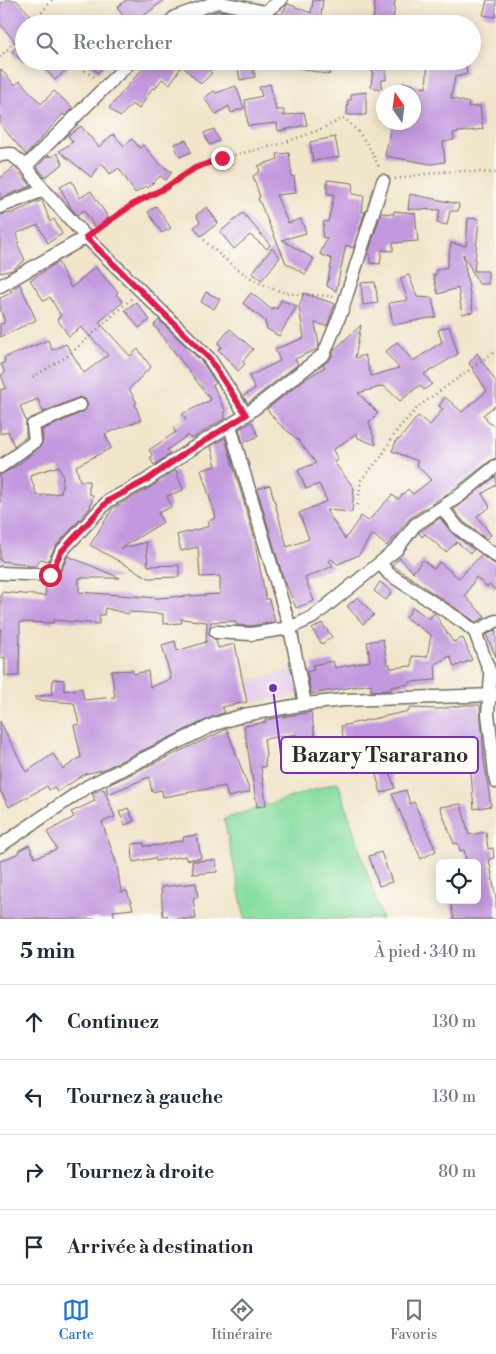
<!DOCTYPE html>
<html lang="fr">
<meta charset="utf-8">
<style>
:root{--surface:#fff;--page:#f2f2f3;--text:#1f2937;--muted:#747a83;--line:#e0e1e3;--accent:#1a73e8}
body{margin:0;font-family:"Libre Bodoni",serif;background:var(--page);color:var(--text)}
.controls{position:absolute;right:15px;bottom:15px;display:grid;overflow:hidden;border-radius:8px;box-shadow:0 2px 12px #0003}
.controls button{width:45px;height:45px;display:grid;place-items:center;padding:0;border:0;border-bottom:1px solid var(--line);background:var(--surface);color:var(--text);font:25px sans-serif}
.compass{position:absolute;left:376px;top:85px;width:45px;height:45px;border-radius:50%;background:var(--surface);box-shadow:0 2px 12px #0003;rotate:347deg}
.stop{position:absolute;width:15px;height:15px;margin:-11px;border:4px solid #e11d48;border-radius:50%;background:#fff}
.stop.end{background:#e11d48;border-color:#fff;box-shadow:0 1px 5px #0008}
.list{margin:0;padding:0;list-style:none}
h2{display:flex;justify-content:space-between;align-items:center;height:65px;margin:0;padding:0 20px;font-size:21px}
h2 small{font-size:16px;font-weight:400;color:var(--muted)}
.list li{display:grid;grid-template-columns:32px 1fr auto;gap:15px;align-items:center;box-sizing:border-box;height:75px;padding:0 20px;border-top:1px solid var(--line)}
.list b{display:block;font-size:19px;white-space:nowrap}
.list em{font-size:16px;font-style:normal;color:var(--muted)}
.icon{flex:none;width:28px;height:28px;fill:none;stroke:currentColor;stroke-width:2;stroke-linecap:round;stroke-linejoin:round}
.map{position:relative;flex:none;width:496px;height:919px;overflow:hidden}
.search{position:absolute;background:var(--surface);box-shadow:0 2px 12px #0003;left:15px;right:15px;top:15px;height:55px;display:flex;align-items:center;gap:12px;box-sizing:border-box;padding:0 18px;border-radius:28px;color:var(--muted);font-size:19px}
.sheet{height:365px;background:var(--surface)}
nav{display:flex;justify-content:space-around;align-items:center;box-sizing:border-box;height:70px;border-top:1px solid var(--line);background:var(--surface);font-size:14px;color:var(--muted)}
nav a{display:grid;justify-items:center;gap:2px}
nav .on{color:var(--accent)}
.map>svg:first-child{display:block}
</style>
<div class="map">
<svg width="496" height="919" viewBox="0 0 496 919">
<rect width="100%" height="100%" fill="#fdfcf7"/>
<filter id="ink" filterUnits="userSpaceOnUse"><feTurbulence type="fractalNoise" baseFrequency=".02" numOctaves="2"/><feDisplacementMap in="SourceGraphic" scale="10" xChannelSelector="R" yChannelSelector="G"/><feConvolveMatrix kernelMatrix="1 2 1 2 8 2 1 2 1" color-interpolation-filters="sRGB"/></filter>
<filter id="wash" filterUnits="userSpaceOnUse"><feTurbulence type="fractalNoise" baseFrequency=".0096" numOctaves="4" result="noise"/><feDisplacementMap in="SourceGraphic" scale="20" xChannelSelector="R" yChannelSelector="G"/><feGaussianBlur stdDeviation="1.12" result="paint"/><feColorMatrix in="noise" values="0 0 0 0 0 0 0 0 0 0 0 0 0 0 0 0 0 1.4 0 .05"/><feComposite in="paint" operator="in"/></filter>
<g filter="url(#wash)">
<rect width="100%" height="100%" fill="#f1e5ca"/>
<path fill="#e9d2ed" d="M293 670 299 695 252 702 247 682Z"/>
<path fill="#88dea1" stroke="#5a8466" d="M338 782 382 919H245L224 819Z"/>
<g id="blocks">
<g fill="#c398de" fill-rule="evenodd">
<path d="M5 0H16L39 24H24V63L12 51 18 45 0 24V4Z"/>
<path d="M126 0H164L133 24H129L117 7Z"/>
<path d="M313 0H323L321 16 337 24H242L252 18 266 20 277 13 281 15 288 4 311 13Z"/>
<path d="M375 0H395L393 24 373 21Z"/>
<path d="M487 0H496V17L483 15Z"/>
<path d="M218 11 227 12 229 24H183Z"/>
<path d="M38 61H62L68 68 55 80Z"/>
<path d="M85 61H108L98 73Z"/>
<path d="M149 61H224L209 70 212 73 201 84 182 66 170 84 162 79 155 89 153 87 139 109 132 104 120 117 109 108Z"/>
<path d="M287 61H333L329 75 287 65Z"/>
<path d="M428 61H465L467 74 455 77 451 98 469 103 468 107 480 106 483 129 453 133 454 140 443 142 445 162 431 164 385 156 392 122 410 125V122H414V92H400L403 82 426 88Z"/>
<path d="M252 66 255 77 240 80 238 69Z"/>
<path d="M373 67 386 68V80H382L381 89 371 87Z"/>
<path d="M0 69 15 85 20 81 41 104 54 91 73 108 65 116 63 114 26 155 0 124Z"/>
<path d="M270 84 276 110H284V116L304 112 307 125 278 131 277 123 248 126 245 100 262 96 259 87Z"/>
<path d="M236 86 244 108 231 113 229 106 216 114 204 98 214 91 216 93Z"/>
<path d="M366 92V115H347L348 100H351V94Z"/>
<path d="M81 126 99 147 113 134 124 146 132 139 140 148 143 145 160 164 172 172 166 180 160 176 148 188 146 186 135 193 119 168 110 174 102 163 91 177 59 151 73 142 68 136Z"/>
<path d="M214 129 219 141 209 145 204 133Z"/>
<path d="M335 137 339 157 313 161 310 142Z"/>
<path d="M186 140 191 152 180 157 174 144Z"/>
<path d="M57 153 63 164 45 177 37 167 49 155 51 157Z"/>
<path d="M289 153 292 177 294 176 296 193 276 195 288 223 301 219 306 233 282 240 314 259 305 274 286 263 258 198 260 197 253 176 260 171 258 166 278 159 277 154Z"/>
<path d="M15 167 31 186 0 198V178Z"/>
<path d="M327 180 353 183 352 194 364 196 362 212H365L353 248 346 245 336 291 327 286 332 259 320 254 327 238 322 237 324 221 328 222 334 194H327Z"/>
<path d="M72 181 80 198 91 191 111 222 98 233 84 210 77 215 71 208 60 187Z"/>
<path d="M410 194 459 204 458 211H450L447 225 437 223 440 210 408 209Z"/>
<path d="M42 200 50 222 54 219 62 234 48 243 38 225 17 233 19 242 17 243 25 260 12 270 0 273V215L12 213Z"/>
<path d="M156 206 171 228 162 233 148 212Z"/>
<path d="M207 207 218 223 201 236 194 227 200 222 196 215Z"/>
<path d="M394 211 415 213 418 241 393 243V251L382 250 380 264 370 263V254H368L381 213 394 214Z"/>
<path d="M243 213 270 245 267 249 250 235 234 249 220 232Z"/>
<path d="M468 218 479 219 474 271H488V284H479L463 254 473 312 462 314 458 288 438 294 433 275H436V270L447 267 451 243 466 246Z"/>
<path d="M272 248 280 257 262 280 252 273Z"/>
<path d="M58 262 71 288 95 267 118 292 116 294 123 302 99 322 130 356 138 349 151 367 129 389 137 403 135 404 141 420 105 434 111 448 76 466 80 481H89V494L93 495 90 508 55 547 48 561 41 559 36 566H27V564L0 561V475L18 465 40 447 43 440 42 430 83 412 88 405 85 399 80 397 43 412 38 399 20 406 26 421V437L14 446 8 431 0 434V390L6 388 1 375 5 373 1 364 5 362 4 358 48 340 52 350 66 344 84 373 108 355 81 327 69 336 57 319 61 316 50 297 44 301 30 280ZM59 466 63 477 61 493 37 496 30 475Z"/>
<path d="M409 275 417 297 432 298 436 317 393 325 389 303 408 300 400 278Z"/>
<path d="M375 282 378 303 363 305 361 283Z"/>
<path d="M20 284 36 320 0 337V324L4 323V319L0 308V298L11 293 10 291Z"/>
<path d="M206 292 220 299 214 309 201 302Z"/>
<path d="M251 293 272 310 273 307 277 309 281 300 297 306 279 336 267 329 265 321 243 303Z"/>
<path d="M304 293 335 304 327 326 315 323 319 345 317 349 295 359 298 364 248 403 243 396 255 389 249 376 280 361 275 349 304 338 299 307Z"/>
<path d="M136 302 150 320 139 328 125 310Z"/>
<path d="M159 320 203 363 216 383 213 385 226 412 224 413 225 418 191 439 188 435 167 450 170 454 154 465 150 458 153 456 149 450 176 432 173 428 186 419 182 414 211 400 154 325Z"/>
<path d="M361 325 355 358 365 355 371 376 399 368 385 352 397 342 413 361 442 342 438 330 449 326 458 354 424 374 432 384 424 390 420 385 400 401 384 386 358 393 378 413 369 422 376 445 358 438 357 433 333 450 338 460 334 462 354 488 352 512 326 510 345 539 361 516 368 521 392 495 398 499 408 489 413 494 431 480 416 464 418 461 392 451 397 439 399 440 418 416 430 425 443 409 439 406 445 397 462 412 487 391 469 363 477 353 496 382V405L483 415 487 418 486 420 496 428V458L491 460 453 490 410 518 387 546 372 534 359 555 338 564 331 559 329 561 333 566 305 578 314 601 296 608 282 574 257 489 270 485 287 547 309 539 299 513 327 501 319 484 306 489 298 470 316 463 298 440 277 422 267 409 304 380 325 367 323 365 331 358 335 349Z"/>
<path d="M230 329 253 349 243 361 245 364 238 371 218 349 222 347 218 343Z"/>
<path d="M252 422 258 436 243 443 239 429Z"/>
<path d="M225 438 253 533 266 599H269L275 622 251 626 237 625 235 621 211 622 209 635 216 640 218 648 235 644 247 702 222 707 225 712 212 717 102 770 85 774 57 792 54 787 49 790 47 786 9 807 0 790V721L26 772 53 754 63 769 81 757 74 725 79 724 74 703 36 700 35 697 52 694 53 679 64 680V691L82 688 84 700 115 697 111 671 133 670V674L148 671 150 687 171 679 162 645 175 641 177 651 206 642 207 622 181 619 182 623 163 624V614L129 612 128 614 105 608 104 615H99V624L53 620V623L20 622 19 676H5V658L0 657 1 592 45 596 46 583 54 582 57 579 68 556 120 578H79V592L158 598 220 594V576L200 577 198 547 181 551 177 535 210 526 208 521 216 518 201 470 216 466 211 446Z"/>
<path d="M176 470 183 490 167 496 171 507 158 513 163 522 120 549 146 542 148 566 179 565V577L149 578 90 545 113 508 151 487Z"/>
<path d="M496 476V485L482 494 490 507 477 516 491 535 486 539 464 522 454 510Z"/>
<path d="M440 518 453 534 474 550 470 553 457 542 446 552 425 534 422 537 419 533Z"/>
<path d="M481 555 496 565V590L489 585 487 587 476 577 465 596 485 617 476 622 392 565 400 558 413 572 423 560 434 569 439 562 459 578Z"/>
<path d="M380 582 392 592 386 600 374 591Z"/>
<path d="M358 597 374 615 363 624 347 606Z"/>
<path d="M413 607 429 619 434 613 453 642 463 638 472 660 454 667 450 656 435 664 436 680 410 682V684L391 687V690L371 691V684L311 694 307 672 314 670 312 665 333 661 335 668 370 661 367 642 383 639 387 664H390V668L412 666V656L427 657 431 635 406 618Z"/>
<path d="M322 623 332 637 322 644 312 629Z"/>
<path d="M496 630V657L486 635Z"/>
<path d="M465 705H480L484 760 491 806 474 809 469 751H435L408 758 409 761 388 768 395 788 381 793 370 752 347 758 341 726 409 711V708L438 709Z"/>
<path d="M311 712 317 748 301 752 296 734 264 739 266 754 265 767H261L266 805 257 807 244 726 266 722 265 720Z"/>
<path d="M227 729 250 792 228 797 225 786 163 797 162 790 152 792 149 777 108 794 106 786Z"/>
<path d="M104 789 115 817 102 822 117 865 121 892 127 891 133 909 113 911 115 919H0V861L19 853 18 851 29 845 35 858 57 849 47 832 74 817 71 812 95 801 92 793Z"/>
<path d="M406 790 410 804 414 802 436 851 421 859 392 794Z"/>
<path d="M461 804 469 835 486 832 488 849 493 848 494 858 489 859 496 899V919H454L450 901 477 900V863H467L464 850 460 851 458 843 454 844 440 807Z"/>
<path d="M128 808 134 821 125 825 119 812Z"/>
<path d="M197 835 201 858 186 860 185 856 156 861 155 858 133 862 132 844 144 843V846L160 845 184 840 183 837Z"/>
<path d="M381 852 392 882 379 886 369 856Z"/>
<path d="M216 860 217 872 193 874 192 861Z"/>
<path d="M196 883 198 897 193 898 196 919H168L167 915 163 916 161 887Z"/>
</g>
</g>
</g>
<g filter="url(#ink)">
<use href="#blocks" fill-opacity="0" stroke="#706c63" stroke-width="1"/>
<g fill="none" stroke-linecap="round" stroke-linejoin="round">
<g stroke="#706c63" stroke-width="15">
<g id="minor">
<path d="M168 24 175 17 217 2 265 12 281 0"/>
<path d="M0 155 11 154 26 166 44 190 86 237 209 358 246 415"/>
<path d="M26 166 131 61"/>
<path d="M0 207 44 190"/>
<path d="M0 286 86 237"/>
<path d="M230 426 290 628 305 704"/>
<path d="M0 467 35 441 33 425 80 405"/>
<path d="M442 508 458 528 496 556"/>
<path d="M381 564 389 574 463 622 475 632 491 675 488 714 496 782"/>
<path d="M0 573 50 575 61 552 108 501 147 480 185 453 246 415 324 354 342 310 383 181"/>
<path d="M216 632 251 634 290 628 313 617 397 549 415 525 458 497 496 466"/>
<path d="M475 632 496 621"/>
<path d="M0 846 88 786 215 724 244 715 305 704 344 700 496 695"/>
</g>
</g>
<g stroke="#706c63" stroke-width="2.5" stroke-dasharray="1 4" stroke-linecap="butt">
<path d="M40 15 56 24"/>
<path d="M32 24 52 0"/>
<path d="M0 57 24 33"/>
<path d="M83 61 84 70 97 79"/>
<path d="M395 179 438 172 464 171 496 173"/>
<path d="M95 231 135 203 165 188 195 168 222 158 280 144 317 131 344 118C361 133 372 149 380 170"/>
<path d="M204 240C226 261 250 282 280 291 296 296 317 294 334 297"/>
<path d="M33 377 69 355 132 298"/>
<path d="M357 510 361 480 381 457 397 430 419 406 496 351"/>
</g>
<use href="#minor" stroke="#fff" stroke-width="12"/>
</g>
</g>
<g fill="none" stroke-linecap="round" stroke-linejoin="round" filter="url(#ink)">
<path stroke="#e11d48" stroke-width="6" d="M50 575 61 552 108 501 147 480 185 453 246 415 209 358 86 237 135 203 165 188 195 168 222 158"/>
</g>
<path fill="none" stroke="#7b2cbf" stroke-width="2" d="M273 688L281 755"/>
<circle fill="#7b2cbf" stroke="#fdfcf7" stroke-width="2" cx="273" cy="688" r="5"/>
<rect fill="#fdfcf7" stroke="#7b2cbf" stroke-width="2" x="281" y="737" width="197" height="36" rx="5"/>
<g font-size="21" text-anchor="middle" font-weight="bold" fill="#2b2b2b">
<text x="380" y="762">Bazary Tsararano</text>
</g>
</svg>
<div class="controls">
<button><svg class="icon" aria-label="locate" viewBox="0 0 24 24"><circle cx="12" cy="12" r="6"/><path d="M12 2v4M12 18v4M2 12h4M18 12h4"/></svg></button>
</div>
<svg class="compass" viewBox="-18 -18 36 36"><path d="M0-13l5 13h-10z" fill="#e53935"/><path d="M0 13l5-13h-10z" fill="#747a83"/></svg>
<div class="stop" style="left:50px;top:575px"></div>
<div class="stop end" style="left:222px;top:158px"></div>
<div class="search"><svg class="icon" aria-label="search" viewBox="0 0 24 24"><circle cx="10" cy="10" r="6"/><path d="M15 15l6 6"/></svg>Rechercher</div>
</div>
<section class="sheet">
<h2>5 min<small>À pied · 340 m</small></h2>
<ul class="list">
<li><svg class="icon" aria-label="ahead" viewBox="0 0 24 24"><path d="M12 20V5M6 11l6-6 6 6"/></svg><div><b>Continuez</b></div><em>130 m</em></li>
<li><svg class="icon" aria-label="left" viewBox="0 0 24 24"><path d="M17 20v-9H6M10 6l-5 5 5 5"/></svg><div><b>Tournez à gauche</b></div><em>130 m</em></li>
<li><svg class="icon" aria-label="right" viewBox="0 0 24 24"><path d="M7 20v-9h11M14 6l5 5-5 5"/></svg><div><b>Tournez à droite</b></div><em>80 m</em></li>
<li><svg class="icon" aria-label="arrive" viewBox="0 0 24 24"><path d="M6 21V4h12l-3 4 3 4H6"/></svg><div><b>Arrivée à destination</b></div></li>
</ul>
</section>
<nav>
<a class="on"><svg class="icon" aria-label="map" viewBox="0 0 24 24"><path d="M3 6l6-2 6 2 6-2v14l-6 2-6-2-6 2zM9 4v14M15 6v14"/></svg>Carte</a>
<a><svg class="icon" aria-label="directions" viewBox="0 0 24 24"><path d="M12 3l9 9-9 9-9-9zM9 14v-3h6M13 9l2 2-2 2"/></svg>Itinéraire</a>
<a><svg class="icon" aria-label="saved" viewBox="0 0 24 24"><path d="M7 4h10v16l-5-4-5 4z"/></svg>Favoris</a>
</nav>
